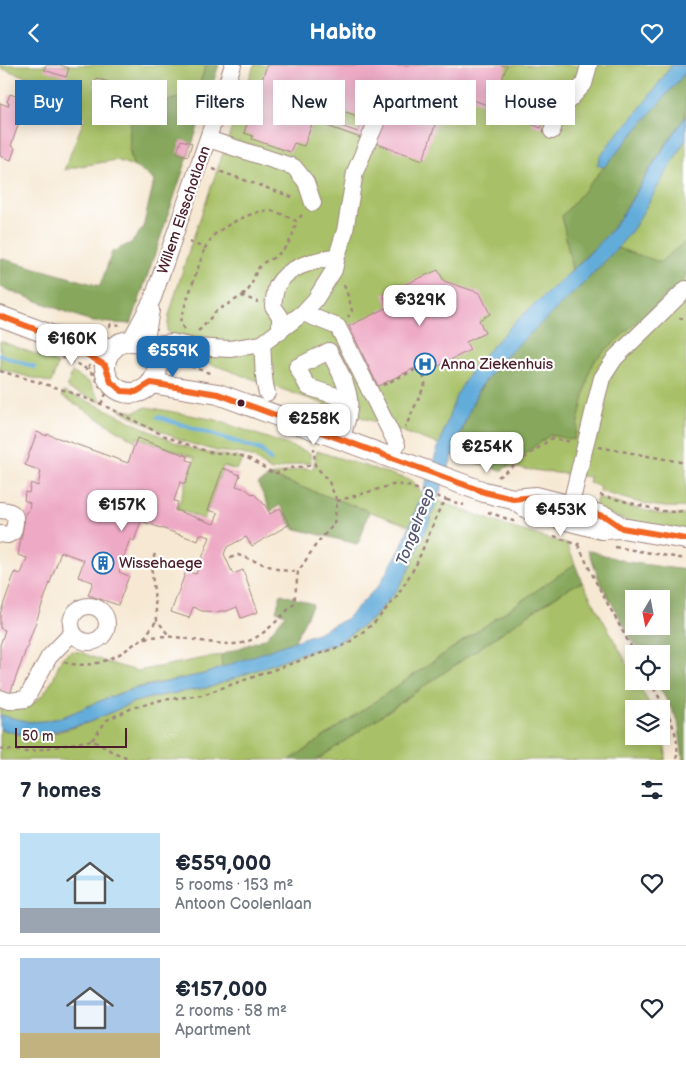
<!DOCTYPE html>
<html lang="en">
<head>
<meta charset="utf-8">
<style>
  :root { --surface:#fff; --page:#f6f6f7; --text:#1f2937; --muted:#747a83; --line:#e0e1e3; --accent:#1f6fb2 }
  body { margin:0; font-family:"Balsamiq Sans",sans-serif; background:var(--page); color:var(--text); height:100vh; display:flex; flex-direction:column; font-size:19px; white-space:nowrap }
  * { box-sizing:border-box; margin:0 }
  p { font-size:16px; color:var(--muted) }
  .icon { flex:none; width:28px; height:28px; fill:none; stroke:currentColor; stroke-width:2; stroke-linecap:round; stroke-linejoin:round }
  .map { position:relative; height:695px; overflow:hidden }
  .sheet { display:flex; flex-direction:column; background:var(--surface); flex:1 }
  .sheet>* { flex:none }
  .guide { position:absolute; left:15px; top:15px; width:656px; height:45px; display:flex; gap:10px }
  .needle { width:32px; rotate:190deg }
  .fabs { position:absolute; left:625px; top:525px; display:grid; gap:10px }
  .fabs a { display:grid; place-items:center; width:45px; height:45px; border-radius:0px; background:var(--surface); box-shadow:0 2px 12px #0003; font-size:25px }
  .scale { position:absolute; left:15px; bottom:12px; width:112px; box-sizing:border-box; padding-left:5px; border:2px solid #4a1f2b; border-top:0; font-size:14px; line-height:18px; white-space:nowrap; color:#4a1f2b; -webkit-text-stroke:4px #fff; paint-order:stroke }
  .price { position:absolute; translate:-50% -42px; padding:0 11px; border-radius:10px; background:#fff; color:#222; font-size:16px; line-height:32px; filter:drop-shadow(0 1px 2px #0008) }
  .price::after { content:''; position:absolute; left:50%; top:30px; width:15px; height:11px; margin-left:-8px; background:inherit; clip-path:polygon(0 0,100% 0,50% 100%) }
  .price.on { background:var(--accent); color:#fff }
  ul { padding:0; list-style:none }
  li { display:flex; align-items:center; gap:15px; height:125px; padding:0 20px }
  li+li { border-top:1px solid var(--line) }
  li span { display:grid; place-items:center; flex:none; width:140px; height:100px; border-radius:0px; color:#555 }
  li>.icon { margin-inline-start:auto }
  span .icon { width:60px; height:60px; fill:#fffc; stroke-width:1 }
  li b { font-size:21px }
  h2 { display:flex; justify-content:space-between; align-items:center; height:60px; padding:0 20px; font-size:21px }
  .chip { padding:0 18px; border-radius:0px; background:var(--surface); box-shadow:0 2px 12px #0003; font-size:18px; line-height:45px }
  .chip.on { background:var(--accent); color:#fff }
  header { display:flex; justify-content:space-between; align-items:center; height:65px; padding:0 20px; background:var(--accent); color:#fff; font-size:22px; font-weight:600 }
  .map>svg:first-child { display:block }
</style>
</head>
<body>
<header><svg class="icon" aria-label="back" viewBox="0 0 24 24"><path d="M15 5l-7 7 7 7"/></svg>Habito<svg class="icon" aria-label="heart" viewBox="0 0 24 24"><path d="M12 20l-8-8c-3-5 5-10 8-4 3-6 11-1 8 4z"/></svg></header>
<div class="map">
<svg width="686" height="695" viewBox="0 0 686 695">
  <rect width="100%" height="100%" fill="#fff"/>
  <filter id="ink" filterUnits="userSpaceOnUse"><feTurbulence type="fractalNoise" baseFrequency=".02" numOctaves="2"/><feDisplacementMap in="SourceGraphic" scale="10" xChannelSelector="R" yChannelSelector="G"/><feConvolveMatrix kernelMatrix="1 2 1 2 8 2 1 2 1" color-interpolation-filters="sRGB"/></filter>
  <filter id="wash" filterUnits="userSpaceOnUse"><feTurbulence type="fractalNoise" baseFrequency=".0096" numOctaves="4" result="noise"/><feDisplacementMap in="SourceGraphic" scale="20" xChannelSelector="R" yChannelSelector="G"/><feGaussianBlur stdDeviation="1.12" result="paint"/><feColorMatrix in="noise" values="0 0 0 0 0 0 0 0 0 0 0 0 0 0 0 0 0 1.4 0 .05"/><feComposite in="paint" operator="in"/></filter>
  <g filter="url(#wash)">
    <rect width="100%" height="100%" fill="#f6e8d2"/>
    <path fill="#a8c167" stroke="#797049" d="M0,0h206l-9,26 -37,13 -22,-8 -9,52 4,18 -17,-6 -36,6 -16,4 21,-53 -39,-13 6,-19 -52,-17z
      M254,0h432v442c-30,3 -59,-8 -87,-16l1,-5 -11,-3 1,-6 -90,-11 -318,-112 -15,-23 2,-16 21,-68z
      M0,276l46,17 12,6 -7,19 -51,-14z
      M72,307l18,11 5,9 6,7 -1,3 -33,-14z
      M64,327c42,14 79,38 120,54 21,9 39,8 60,13l-8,11 -13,-4 -19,53 -27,-10 18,-51 -58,-21 -2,4 -73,-45z
      M116,342l17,5 14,-5 69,13 94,33 1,10h-10l-30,8 -17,-13 -11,-4 -27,-3 -31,-9 -45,-21z
      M317,386l96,30 9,13 -12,32 -140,-50 34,-8 9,1z
      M597,433l62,16 27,1v16l-55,-9 -37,-13z
      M437,435l72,27 58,17 8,20 -285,196h-290v-31l19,5 22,1 17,-3 32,-10 44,-20 29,-7 48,-8 85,-32 41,-12 34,-23 12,-12 46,-85z
      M582,517l52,94v5h3l15,28h-18v27h27v-11l5,29 -1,6h-348l209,-144 41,-27z
      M71,586l9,1 26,10 31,9 84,-16 1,13c-29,11 -60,13 -90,21 -34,10 -66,34 -102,33 -10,-1 -20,-4 -30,-7v-9c29,7 41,-5 54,-29 3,-6 4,-14 8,-19 2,-3 7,-5 9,-7z"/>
    <path fill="#86a75c" stroke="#686344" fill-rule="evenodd" d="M206,0h13l-88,259 -38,-2 -93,-35v-29l100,28 12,-34 19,-9 12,-15 11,-47 -9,-8 -12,-7c-6,-26 -4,-46 4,-71l23,9 37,-13z
      M686,7v44l-32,46 -33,55 -13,17 -36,37 -10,-55z
      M686,176v36l-90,82 -6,11 -16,70 -24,-5 -49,36 -48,-16 20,-54 13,-22 34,-37 67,-62 30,-32 43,14z
      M270,411l99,35 -9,29 -3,4 -64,-16 -13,-23 -9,6 -13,-27z
      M588,485l39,12 59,8v190h-3l-5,-39 -22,-40h5v-27h-21l-40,-72zM634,534h27v27h-27z
      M575,499l7,18 -15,7 -41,27 -209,144h-27z
      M281,529l32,10 -19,38 -72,26 -1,-13 45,-17 20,-24 -10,-3z"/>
    <path fill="#62acda" stroke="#566682" d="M672,0h14v7l-79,92 -3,3 -7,-2c7,-20 27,-37 40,-53 12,-15 23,-31 35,-47z
      M686,51v23l-53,90 -13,16 -33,35 -87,82 -22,28 -15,37 -34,96 -20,47 -13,21 -25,29 -34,23 -41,12 -85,32 -48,8 -29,7 -44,20 -49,13 -22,-1 -19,-5v-14l30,7 14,-1 19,-4 44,-19 26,-9 71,-15 113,-41 29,-14 33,-34 22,-37 21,-54 34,-98 18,-30 40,-43 62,-56 32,-33 13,-17 33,-54z"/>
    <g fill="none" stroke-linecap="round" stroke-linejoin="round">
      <path stroke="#62acda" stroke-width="4.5" d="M0,290l34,12
        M158,352l103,33 9,10"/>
    </g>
    <g id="blocks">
      <path fill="#eeaac5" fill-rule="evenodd" d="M46,0h14l9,3 -3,9 -22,-7z
        M267,0h240l-14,42 -46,-16 -24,69 -110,-39 -9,25 -10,-3 -4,9 -38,-13 1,-3 -9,-3zM337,44l26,9 -5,14 -26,-9z
        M96,13l22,7 -3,9 -22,-8z
        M10,29l21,7 -3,9 -4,-2 -13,38 4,2 -4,12 -11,-4v-53l8,3 1,-3 -2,-1z
        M537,36l11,4 -7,23 -10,-4 5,-13 -3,-1z
        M181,75l11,3 -4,13 -11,-3z
        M438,205l6,11 36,12 10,21 -11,6 6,13 -19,9 4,8 -45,23 -4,-8 -43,21 -29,-60 39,-19 -5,-13z
        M37,367l10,4v-2l81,29 9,-25 51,18 -1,4 6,2 -8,22 -5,-2 -6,19 4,1 -3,8 39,14 4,-11 -10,-3 15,-42 17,7 -4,11 10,3 6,5 1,-1 12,12 5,9 10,-6 10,16 -38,22 -6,-9 -19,10 -3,7 9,20 10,-4 15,42 -17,6 -4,-11 -10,4h-8v1l-17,-1 -9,-4 -4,11 -18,-6 15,-41 10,3 14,-37 -10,-3 -2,7 -57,-20 -7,20 -4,-2 -11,33 10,4 -11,29 -30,-10 5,-13 -15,-5 6,-17 -23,-8 -51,142 -10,-4v-45l5,-15 -5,-2v-14l15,-42 6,2 6,-16 -9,-3 8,-43 3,-1 1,-8 -6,-3 1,-8 4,1 2,-10 7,3 3,-15 -16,-6z"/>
    </g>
  </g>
  <g filter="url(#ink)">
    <use href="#blocks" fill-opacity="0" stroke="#a0847e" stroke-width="1"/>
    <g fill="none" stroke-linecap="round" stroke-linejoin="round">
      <g stroke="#a0847e" stroke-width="18">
        <path id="minor" d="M552,66l6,-19 26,-28 5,-19
          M208,74l86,28 12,15 7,21
          M303,248l12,-13 19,-30 3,-14 8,-25 10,-59 21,-49
          M280,267v-16l-7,-10c1,-7 2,-15 4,-20 11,-21 39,-25 60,-30
          M130,276l23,-43 80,-233
          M157,279l15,-2 22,5 36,2 32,-5 41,-31 35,14 59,118
          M262,279c2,17 0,34 5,49
          M145,280l6,-35
          M342,373c3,-12 9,-27 7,-39 -2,-17 -13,-34 -20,-48l-32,16 11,20 41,13
          M0,445c18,1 17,8 13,22l-5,3 -8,-1
          M568,451l29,-119 5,-19 13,-20 71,-69
          M71 559a18 18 0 1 1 36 0a18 18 0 1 1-36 0Z
          M0,633l9,3 17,-2 23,-42 24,-25"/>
      </g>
      <g stroke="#a0847e" stroke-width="22">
        <path id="major" d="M0,251l56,21 57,12
          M105 302a26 26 0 1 1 52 0a26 26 0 1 1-52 0Z
          M151,318l67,11 266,98 29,7 23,-2 35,9 35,11 16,11
          M513,434l19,12 70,18 20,-1 64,11"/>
      </g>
      <path stroke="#a0847e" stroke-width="2.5" stroke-dasharray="4 4" stroke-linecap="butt" d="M213,104l82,29
        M189,177l16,6c3,-4 6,-9 9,-13 10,-9 35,-22 49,-24 11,-2 24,5 33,10l6,-6
        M344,220l5,14 3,12 -4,6
        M242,231c13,-9 9,-19 18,-30 3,-4 9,-6 13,-8 14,-9 20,-20 23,-36
        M679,253l7,1
        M109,262l2,-3 10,1
        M184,264l-4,-6 1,-6 24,-69
        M198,266l4,-3 14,-17 26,-15 16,6
        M62,292c10,5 22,9 31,17 3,3 4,9 7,13 12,14 29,19 46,12
        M168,293l44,16
        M89,304v-6
        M0,306l58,17 43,16 64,32 21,8 23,8 30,3 13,5 22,14 17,-6 24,-3
        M95,310v-12
        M383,320l36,-17 7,14 -21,46
        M101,339l5,-10
        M599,382l87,16
        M498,412l54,-39 19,4
        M600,430l62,16 11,1 13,-1
        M337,436l59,-17 12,2 39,14
        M488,447l28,10
        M554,471l24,9 2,-4
        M578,480l19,39 38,70
        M615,482l71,12
        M155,489l-4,10 6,56 13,17
        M230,493l8,-3 42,15 18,2
        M144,573l13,-18
        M64,597c22,7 44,0 62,-12 6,-4 13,-11 20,-12 30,-7 65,10 96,5 20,-4 37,-25 52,-39l4,-32 19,-29 17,-19 3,-23 -8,-19 -14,-17 -1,-17
        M650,616c12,23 33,52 26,79
        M92,675l15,-20 25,-12 29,-8 41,-5 145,-51 26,-20 23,-26 20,-33 24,-57 7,-8 17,5
        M0,684l26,3 66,-12 19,11 22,9"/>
      <use href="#minor" stroke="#fff" stroke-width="16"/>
      <use href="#major" stroke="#fff" stroke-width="20"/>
      <g stroke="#fff" stroke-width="10">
        <path id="bus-1" d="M0,251l56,21 49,28 6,17 11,9 14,1 15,-9 67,11 266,98 29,7 23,-2 70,20 16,11 64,11"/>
      </g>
      <use href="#bus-1" stroke="#f26522" stroke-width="6"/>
    </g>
  </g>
  <defs>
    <g id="hospital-ring" transform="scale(1.125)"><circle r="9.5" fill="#fff" stroke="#1f6fb2" stroke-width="1.5"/><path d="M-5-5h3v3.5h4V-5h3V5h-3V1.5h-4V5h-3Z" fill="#1f6fb2"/></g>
    <g id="building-ring" transform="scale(1.125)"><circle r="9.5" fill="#fff" stroke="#1f6fb2" stroke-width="1.5"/><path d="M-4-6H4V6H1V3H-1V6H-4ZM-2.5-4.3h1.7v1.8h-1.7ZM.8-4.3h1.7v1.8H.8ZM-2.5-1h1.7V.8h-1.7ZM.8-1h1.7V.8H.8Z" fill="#1f6fb2"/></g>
  </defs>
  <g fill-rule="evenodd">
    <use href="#hospital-ring" x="425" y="299"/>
    <use href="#building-ring" x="103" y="498"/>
  </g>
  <circle fill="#4a1f2b" stroke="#fff" stroke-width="2" cx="241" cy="338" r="4.5"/>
  <g text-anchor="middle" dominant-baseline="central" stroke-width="4.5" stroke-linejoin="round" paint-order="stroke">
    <g font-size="15" fill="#4a1f2b" stroke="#fff">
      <text transform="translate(184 145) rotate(-71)">Willem Elsschotlaan</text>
    </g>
    <g font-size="15" fill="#4a1f2b" stroke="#fff" text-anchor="start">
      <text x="441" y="299">Anna Ziekenhuis</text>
      <text x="119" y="498">Wissehaege</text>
    </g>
    <g font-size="16" font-style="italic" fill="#545771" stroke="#fff">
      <text transform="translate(416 462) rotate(-69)">Tongelreep</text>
    </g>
  </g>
</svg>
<div class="fabs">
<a><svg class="needle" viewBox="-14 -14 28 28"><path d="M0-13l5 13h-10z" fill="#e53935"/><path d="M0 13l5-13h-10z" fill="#747a83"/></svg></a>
<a><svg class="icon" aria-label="locate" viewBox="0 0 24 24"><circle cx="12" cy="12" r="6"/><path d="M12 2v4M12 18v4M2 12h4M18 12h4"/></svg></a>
<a><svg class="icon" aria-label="layers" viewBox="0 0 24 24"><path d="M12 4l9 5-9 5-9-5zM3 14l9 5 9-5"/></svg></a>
</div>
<div class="scale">50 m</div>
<b class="price" style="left:420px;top:262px">€329K</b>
<b class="price" style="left:72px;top:301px">€160K</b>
<b class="price on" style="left:173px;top:313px">€559K</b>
<b class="price" style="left:314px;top:381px">€258K</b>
<b class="price" style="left:487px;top:409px">€254K</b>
<b class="price" style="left:122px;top:467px">€157K</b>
<b class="price" style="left:561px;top:472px">€453K</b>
<div class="guide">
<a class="chip on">Buy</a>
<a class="chip">Rent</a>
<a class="chip">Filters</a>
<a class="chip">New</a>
<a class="chip">Apartment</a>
<a class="chip">House</a>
</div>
</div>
<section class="sheet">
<h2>7 homes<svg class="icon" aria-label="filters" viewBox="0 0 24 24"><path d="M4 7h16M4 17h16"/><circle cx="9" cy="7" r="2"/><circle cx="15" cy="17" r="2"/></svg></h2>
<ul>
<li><span style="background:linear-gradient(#bfe0f5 75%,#9aa5b1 0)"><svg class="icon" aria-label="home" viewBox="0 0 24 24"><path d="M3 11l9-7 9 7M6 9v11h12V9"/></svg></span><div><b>€559,000</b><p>5 rooms · 153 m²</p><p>Antoon Coolenlaan</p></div><svg class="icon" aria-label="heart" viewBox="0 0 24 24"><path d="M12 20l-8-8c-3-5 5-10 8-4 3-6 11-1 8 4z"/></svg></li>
<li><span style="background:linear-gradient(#a9c7e8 75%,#c2b280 0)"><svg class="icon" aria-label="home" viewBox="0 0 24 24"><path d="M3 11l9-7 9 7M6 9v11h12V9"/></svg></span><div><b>€157,000</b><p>2 rooms · 58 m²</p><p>Apartment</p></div><svg class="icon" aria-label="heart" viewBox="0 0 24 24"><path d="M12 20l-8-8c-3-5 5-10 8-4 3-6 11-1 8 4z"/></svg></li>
</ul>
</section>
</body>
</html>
